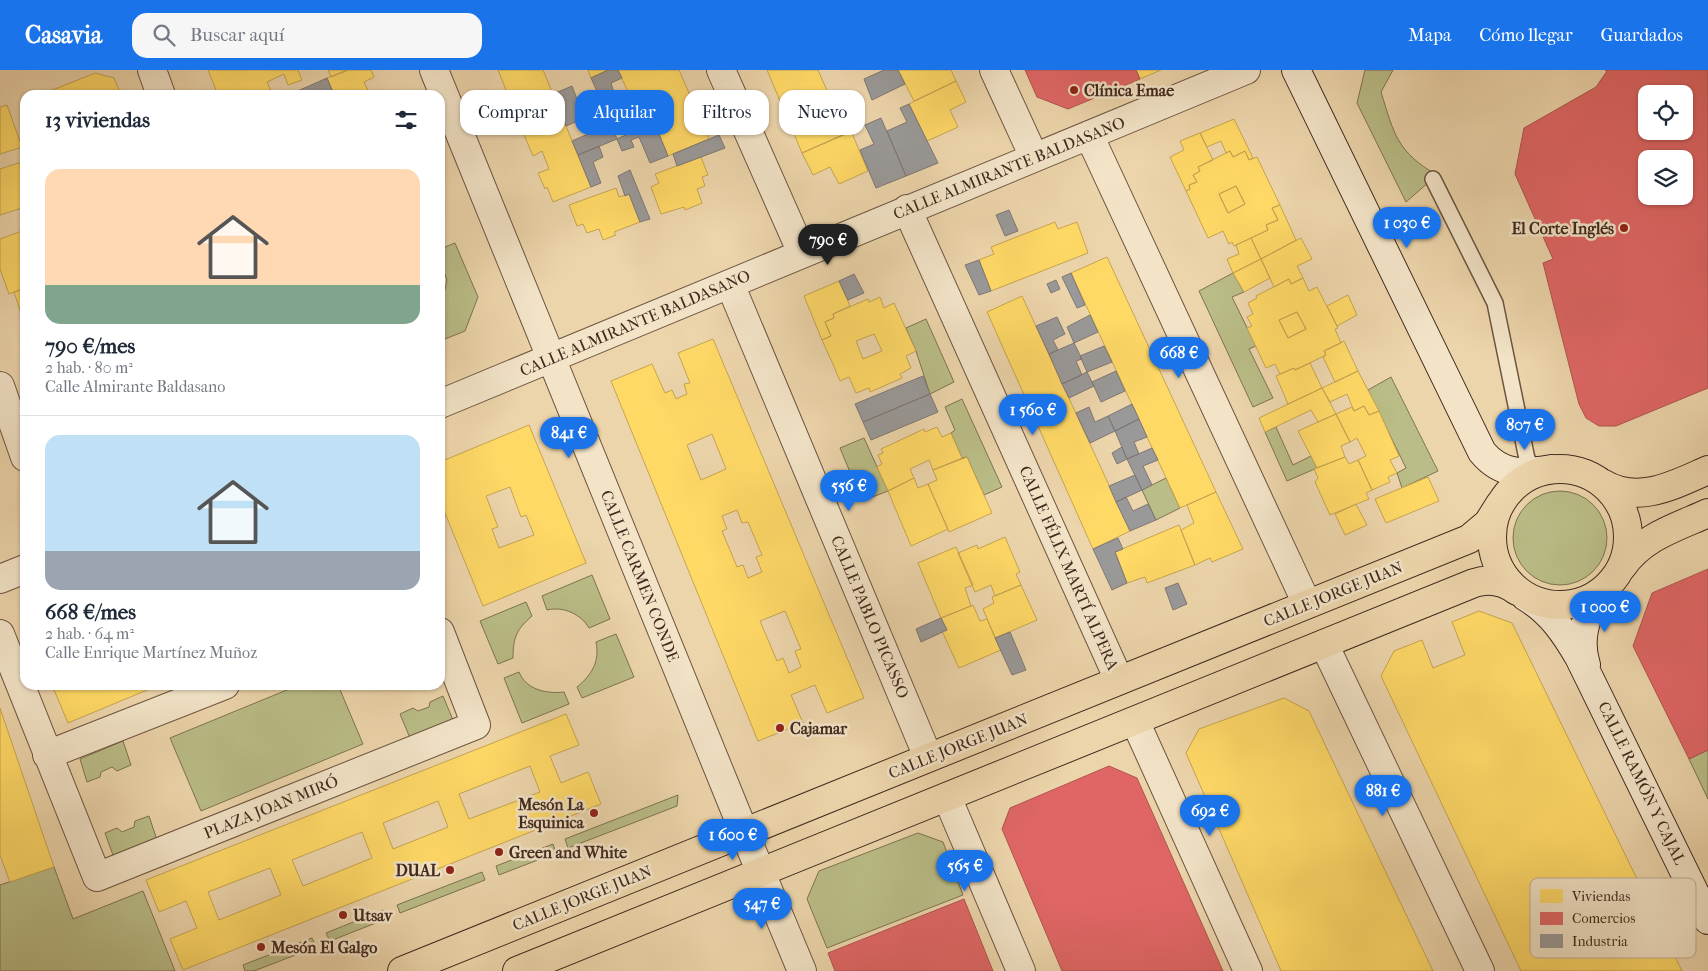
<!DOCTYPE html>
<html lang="es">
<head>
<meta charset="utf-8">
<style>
  :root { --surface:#fff; --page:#f6f6f7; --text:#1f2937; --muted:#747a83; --line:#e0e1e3; --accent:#1a73e8 }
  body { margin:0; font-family:"IM FELL French Canon",serif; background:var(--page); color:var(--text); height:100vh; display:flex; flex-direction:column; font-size:19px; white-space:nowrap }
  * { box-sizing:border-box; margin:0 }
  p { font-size:16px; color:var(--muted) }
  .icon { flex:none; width:28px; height:28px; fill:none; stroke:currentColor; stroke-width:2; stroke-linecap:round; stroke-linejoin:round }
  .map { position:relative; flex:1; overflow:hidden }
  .details { position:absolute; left:20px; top:20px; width:425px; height:600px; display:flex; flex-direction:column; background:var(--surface); border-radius:15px; box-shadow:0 1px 4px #0004 }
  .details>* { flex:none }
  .banner { position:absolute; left:460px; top:20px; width:475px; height:45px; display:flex; gap:10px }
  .controls { position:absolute; left:1638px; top:15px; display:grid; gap:10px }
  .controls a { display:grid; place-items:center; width:55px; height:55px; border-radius:10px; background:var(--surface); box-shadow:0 1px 4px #0004; font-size:25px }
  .price { position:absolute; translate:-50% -42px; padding:0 11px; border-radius:18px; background:var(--accent); color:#fff; font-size:16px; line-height:32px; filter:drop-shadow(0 1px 2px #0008) }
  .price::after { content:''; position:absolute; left:50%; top:30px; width:15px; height:11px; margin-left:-8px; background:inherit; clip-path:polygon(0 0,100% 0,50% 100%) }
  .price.selected { background:#222; color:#fff }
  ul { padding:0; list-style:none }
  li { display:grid; align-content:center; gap:10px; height:265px; padding:0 25px }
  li+li { border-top:1px solid var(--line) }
  li span { display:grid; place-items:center; height:155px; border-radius:15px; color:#555 }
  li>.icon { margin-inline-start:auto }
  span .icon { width:90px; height:90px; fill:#fffc; stroke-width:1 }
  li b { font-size:21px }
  h2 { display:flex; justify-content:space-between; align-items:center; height:60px; padding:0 25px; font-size:21px }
  .tag { padding:0 18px; border-radius:15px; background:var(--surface); box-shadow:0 1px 4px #0004; font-size:18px; line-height:45px }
  .tag.selected { background:var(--accent); color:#fff }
  header { display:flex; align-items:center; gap:30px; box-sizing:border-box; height:70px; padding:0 25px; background:var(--accent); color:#fff }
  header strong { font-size:24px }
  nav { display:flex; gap:28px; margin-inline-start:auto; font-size:18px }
  .search { width:350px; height:45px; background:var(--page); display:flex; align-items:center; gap:12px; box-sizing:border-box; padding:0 18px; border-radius:15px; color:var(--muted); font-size:19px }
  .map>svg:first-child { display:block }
</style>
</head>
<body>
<header>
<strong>Casavia</strong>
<div class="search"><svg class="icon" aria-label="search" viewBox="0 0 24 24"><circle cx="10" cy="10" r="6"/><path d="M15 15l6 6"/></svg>Buscar aquí</div>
<nav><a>Mapa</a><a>Cómo llegar</a><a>Guardados</a></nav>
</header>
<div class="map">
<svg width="1708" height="901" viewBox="0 0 1708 901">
  <rect width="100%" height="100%" fill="#edd5ab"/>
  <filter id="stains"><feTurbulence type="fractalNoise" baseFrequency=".004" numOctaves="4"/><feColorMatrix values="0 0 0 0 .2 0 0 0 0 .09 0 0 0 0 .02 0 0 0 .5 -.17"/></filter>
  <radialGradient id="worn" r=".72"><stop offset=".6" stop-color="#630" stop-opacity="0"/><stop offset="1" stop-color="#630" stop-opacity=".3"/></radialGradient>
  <path fill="#babd87" stroke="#7e7352" d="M1365,0h28l-12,22c13,42 16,60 56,83l-31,27 -49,-99z
    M455,173l23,54 -13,34 -25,10v-29l7,-32 -7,-18v-13z
    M1233,203l11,19 -12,5 24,49 -7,3 24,49 -20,9 -54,-116z
    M926,249l28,63 -24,12 -14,-43 -10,-23z
    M1391,307l47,94 -36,17 -5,-15 9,-5 -38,-78z
    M962,329l40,88 -18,8 -17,-38 -5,1 -11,-25 4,-3 -10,-23z
    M1276,357l17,38 18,-9 6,12 -30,13 -22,-49z
    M864,368l24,53 -26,10 -22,-53z
    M1166,408l14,30 -24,12 -14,-30z
    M1513 468a47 47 0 1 1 94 0a47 47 0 1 1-94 0Z
    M592,505l18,44 -21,9c-8,-14 -26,-22 -42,-18l-5,-14z
    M526,532l6,14c-15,13 -19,21 -19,42l-15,6 -18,-43z
    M616,564l18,43 -52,21 -5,-11c15,-12 23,-26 19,-45z
    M519,602c7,18 28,22 45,20l5,12 -47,19 -18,-45z
    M299,615h39l25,59 -162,67 -31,-73z
    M443,626l10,24 -43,18 -10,-24 13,-6 5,3 11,-4 1,-5z
    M123,671l8,24 -14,6 -5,-4 -11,5 -1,5 -13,5 -7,-23z
    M1708,680v49l-19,-40z
    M678,725l-1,11 -109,42 -3,-9z
    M149,746l8,24 -43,18 -9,-25 12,-5 5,4 12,-5 1,-6z
    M918,763l25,9 20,53 -136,53 -20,-49 12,-28z
    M553,774l3,9 -57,22 -3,-9z
    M54,797l19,52 70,-28 32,80h-175v-86z
    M482,802l3,8 -85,33 -3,-8z
    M383,840l3,9 -56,22 -4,-8z
    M312,868l4,9 -62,24h-9l-2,-6z"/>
  <path fill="#ffd966" stroke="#c6a450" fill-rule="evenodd" d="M208,0h90l4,10 -14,5 -4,-11 -17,8 6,13h-18l-1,-3 -8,3h-6l-1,-2 -5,2h-16z
    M328,0h20l-17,7z
    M348,0h23l3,7 -10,5 6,13h-36l-7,-17z
    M498,0h45l48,117 -38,15 -6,-15 -2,2 -7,-16 11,-4 -7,-18 -9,5 -13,-31 -4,2 -7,-16 5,-1z
    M588,0h20l-17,8z
    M618,0h61l30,69 -41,17 -14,-34 -10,5z
    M767,0h51l28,64 -44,19z
    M898,0h53l5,11 -42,20z
    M1136,0h25l-21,9z
    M95,3l19,5 7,17h-69l-2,-4z
    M956,11l10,21 -16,8 8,17 -31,14 -18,-37z
    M7,35l15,42 -22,7v-47z
    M1234,49l19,39 -4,2 -4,-9 -12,6 -3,-6 -4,2 -5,-12 -14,6 -7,-14z
    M851,61l17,40 -29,13 -9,-17 -17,8 -11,-22z
    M1200,63l13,27 -15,7 2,4 -7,4 4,7 -8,3 1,4 -4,2 -16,-34 14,-7 -4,-9z
    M1230,81l3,6 12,-6 4,9 8,-3 23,48 -8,3 6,12 -12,5 2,5 -34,16 -2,-4 -3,2 -6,-13 -15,7 -22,-47 4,-2 -1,-4 8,-3 -4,-7 7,-4 -2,-4zM1236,116l9,18 -17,9 -9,-19z
    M701,87l7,18 -6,2 3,9 -8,3 5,14 -17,7 -1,-3 -23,7 -10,-27 8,-4 -4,-9z
    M25,91v46l-25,8v-46z
    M1236,116l9,18 -17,9 -9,-19z
    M616,118l3,9 10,-3 11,28 -26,10 2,3 -13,5 -4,-11 -12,4 -4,-9 -6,2 -8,-21z
    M1280,135l16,35 -35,19 -10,-21 17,-8 -2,-5 12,-5 -6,-12z
    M1055,152l3,7 19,-7 11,31 -97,38 -12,-31 15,-6 -3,-7z
    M25,160v58l-16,6 -9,-25v-30z
    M1251,168l10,21 -28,14 -6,-14 12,-5 -3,-9z
    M1301,168l11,21 -15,7 6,12 -12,6 -2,-5 -15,8 -13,-28z
    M1107,187l109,235 -36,16 -109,-235z
    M1261,189l9,19 -26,14 -11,-19z
    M1303,208l6,13 8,-4 21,41 -3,1 6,14 -17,8 2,4 -31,15 -1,-2 -14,6 -5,-10 -9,4 -19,-40 5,-2 -5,-9 6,-3 -5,-11 9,-5 -1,-2 33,-17 2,5zM1297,242l9,17 -18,9 -9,-18z
    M839,211l11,25 -17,8 1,4 -9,4 6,14 -9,4 -18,-44z
    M25,218v37l-11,-33z
    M1348,225l9,20 -20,11 -10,-20z
    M1022,226l108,235 -37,18 -106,-237z
    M880,227l4,11 10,-5 22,48 -10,5 5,12 -11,6 2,4 -32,14 -1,-4 -13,5 -7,-16 -9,4 -8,-19 -10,-22 9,-4 -6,-14 9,-4 -1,-4 35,-15 1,3zM874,264l8,17 -19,8 -7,-18z
    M1297,242l9,17 -18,9 -9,-18z
    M713,269l151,359 -37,15 -12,-28 -24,10 12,28 -45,18 -147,-360 41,-17 13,29 7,-3 4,9 11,-5 -3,-10 6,-1 -12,-30zM712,364l14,35 -25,11 -14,-35zM737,440l5,13 6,-1 14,33 -6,2 6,15 -14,6 -5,-13 -6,2 -15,-36 5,-2 -5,-13zM785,541l16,38 -6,2 6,16 -12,6 -6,-15 -6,3 -17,-40z
    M1344,271l14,30 -23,11 -12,-25 3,-2 -2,-4z
    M1310,293l12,25 -34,16 -12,-28 18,-8 1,2z
    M1358,301l21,40 -10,4 -5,-9 -10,5 -7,-17 -17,8 -8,-14z
    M1322,318l14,26 -18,8 -7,-12 -46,22 -6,-14z
    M1364,336l5,9 10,-4 20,45 -9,4 7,13 -9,4 2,5 -18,8 -14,-30 8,-4 -9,-18 -7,4 -14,-28 16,-7 2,4z
    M1336,344l14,28 -9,4 4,11 -28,11 -19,-37z
    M529,355l57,138 -103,43 -43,-105v-39zM510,417l11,30 5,-2 8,20 -35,13 -7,-19 6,-2 -12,-31z
    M937,357l5,10 9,-4 11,25 -29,12 -4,-10 -19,9 4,9 -26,13 -11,-24 5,-3 -4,-9 5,-2 -2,-4 43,-20 1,3z
    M967,387l25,56 -43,19 -21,-48 9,-4 -4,-10z
    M1345,387l4,7 9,-4 14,30 -6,3 3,6 -39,16 -15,-33 3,-4 -4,-9z
    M1428,407l11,24 -53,22 -11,-24z
    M914,408l4,10 10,-4 20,45 -37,17 -23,-55z
    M1216,422l27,57 -31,13 -2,-4 -15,7 -14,-35 13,-7 -7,-18z
    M1356,434l11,21 -22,10 -10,-21z
    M1179,455l16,40 -48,18 -2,-6 -18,6 -12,-31z
    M1005,467l15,35 -4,2 5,11 -26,11 -4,-11 -16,7 -17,-39 19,-8 1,4z
    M956,477l17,38 -8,3 6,18 -30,12 -23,-55z
    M1021,515l16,35 -42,18 -12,-29 11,-6 -2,-6z
    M973,535l7,16 7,-2 14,31 -42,18 -17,-37 5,-1 -6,-12z
    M1479,541l33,12 170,348h-161l-140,-295 13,-25 28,-11 11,28 32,-13 -13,-33z
    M52,615h107l-91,38z
    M1284,628l25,13 124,260h-152l-95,-218 13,-24z
    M0,638l54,159 -44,15 -10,-27z
    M566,644l13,31 -29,11 11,27 27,-11 13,32 -418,166 -13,-31 27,-11 -11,-27 -27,11 -13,-32zM530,696l10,26 -71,27 -10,-25zM438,731l10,26 -55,22 -10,-26zM362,762l10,26 -69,28 -11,-26zM270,798l11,27 -62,25 -11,-28z"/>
  <path fill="#e06666" stroke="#b05450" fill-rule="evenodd" d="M1025,0h111l4,9 -72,30 -31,-12z
    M1605,0h103v318l-92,38h-17l-13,-8 -7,-14 -36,-141 10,-4 -38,-85 9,-46 72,-41 11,-16zM1646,24h38v37h-38zM1646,89h38v37h-38z
    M1708,499v181l-19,9 -56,-113 19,-53z
    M1109,696l28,12 86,193h-161l-60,-142 8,-21z
    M964,829l29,72h-158l-7,-18z"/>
  <path fill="#999" stroke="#7f7774" d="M608,0h10l4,8 -11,5 6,20 -12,6 -14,-31z
    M884,0h14l7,14 -33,16 -8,-21z
    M327,8l5,12 -12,5h-28l-1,-1z
    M572,16l5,13 20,-8 8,18 -39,17 -13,-32z
    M630,28l7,15 -26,11 -6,-15z
    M909,34l29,59 -32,13 -19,-45 20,-9 -7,-14z
    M881,48l25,58 -30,12 -16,-38 14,-6 -9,-19z
    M654,52l14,34 -18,7 -11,-26 -8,3 3,7 -12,4 -5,-12z
    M611,54l6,15 -39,16 -6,-14z
    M719,65l6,13 -48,18 -4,-12z
    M599,76l4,11 -10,5 8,21 -10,4 -13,-32z
    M630,100l20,49 -10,3 -11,-28 -4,2 -7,-20z
    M1009,140l9,21 -13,5 -9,-21z
    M979,190l12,31 -12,4 -14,-30z
    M1071,203l14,32 -8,3 -15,-31z
    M854,204l10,19 -16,7 -9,-19z
    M1056,210l4,9 -9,4 -4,-9z
    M1090,245l8,17 -24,11 -7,-16z
    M1057,247l8,17 -12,6 5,10 -9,4 -13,-28z
    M1074,273l8,16 -6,2 6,14 -20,9 -13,-30z
    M1104,276l8,16 -25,10 -7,-16z
    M1116,301l9,20 -24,11 -9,-20z
    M1087,302l7,14 -25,12 -7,-14z
    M923,306l7,18 -67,28 -8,-18z
    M930,324l8,18 -67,28 -8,-18z
    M1132,334l7,15 -24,12 -7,-15z
    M1089,337l6,15 13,-6 7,15 -25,12 -14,-30z
    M1139,349l8,18 -13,5 5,12 -12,5 -12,-28z
    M1122,377l5,12 -10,5 -5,-11z
    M1152,378l6,12 -15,6 9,19 -10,5 -15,-31z
    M1135,405l7,15 -26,12 -7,-16z
    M1126,427l7,14 15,-7 8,16 -26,11 -14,-29z
    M1118,468l5,11 -8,3 12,31 -15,7 -19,-41z
    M1178,513l9,21 -14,6 -8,-22z
    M941,548l6,12 -26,12 -5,-13z
    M1010,562l16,38 -14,5 -17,-37z"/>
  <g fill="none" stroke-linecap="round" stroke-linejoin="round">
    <g stroke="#6c5441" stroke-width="18">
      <path id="service" d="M1433,109l62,124 32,156 6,8 8,4"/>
    </g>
    <g stroke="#6c5441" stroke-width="30">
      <path id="minor" d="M152,0l9,25
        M434,0l310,762 58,139
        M721,0l81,183
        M994,0l40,87
        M1089,65l218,469
        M907,139l212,471
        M730,214l198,473
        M0,316l25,71
        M440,334l806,-334
        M0,509l25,-10
        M0,564l97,243 379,-152 -36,-93
        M1324,574l156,327
        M1135,651l113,250
        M47,685l178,-70
        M947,727l74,174"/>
    </g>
    <g stroke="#41291e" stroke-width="30">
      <path id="secondary" d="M1296,0l186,382c20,24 42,22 70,17
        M1526,527c25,15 39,36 53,60l129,263
        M1586,595c-9,-29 1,-56 21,-78"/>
    </g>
    <g stroke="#41291e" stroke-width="30">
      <path id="primary" d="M1492 467a68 68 0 1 1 136 0a68 68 0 1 1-136 0Z
        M1602,413c36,22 72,2 106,-13
        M1622,497c20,-30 55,-40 86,-54
        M402,901l1067,-432 19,-16 12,-19
        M517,901l957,-388c16,-5 30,-2 43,8"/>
    </g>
    <use href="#service" stroke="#f3e4c8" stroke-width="15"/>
    <use href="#minor" stroke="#f3e4c8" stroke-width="28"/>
    <use href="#secondary" stroke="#f3e4c8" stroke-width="28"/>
    <use href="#primary" stroke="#edd5ab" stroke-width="28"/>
  </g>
  <g fill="#8f2418" stroke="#f3e4c8" stroke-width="2">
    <circle cx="1074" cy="20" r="5"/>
    <circle cx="1624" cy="158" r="5"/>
    <circle cx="780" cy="658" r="5"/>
    <circle cx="594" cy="743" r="5"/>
    <circle cx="499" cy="782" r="5"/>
    <circle cx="450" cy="800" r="5"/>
    <circle cx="343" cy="845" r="5"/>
    <circle cx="261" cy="877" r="5"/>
  </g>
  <g text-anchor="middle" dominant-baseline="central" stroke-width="5" stroke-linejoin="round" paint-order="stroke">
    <g font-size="16" font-weight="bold" fill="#41291e" stroke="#f3e4c8" text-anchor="start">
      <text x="1084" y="20">Clínica Emae</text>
      <text x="1614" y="158" text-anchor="end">El Corte Inglés</text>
      <text x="790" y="658">Cajamar</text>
      <text x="584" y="734" text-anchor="end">Mesón La<tspan x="584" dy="18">Esquinica</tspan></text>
      <text x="509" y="782">Green and White</text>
      <text x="440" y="800" text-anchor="end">DUAL</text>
      <text x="353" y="845">Utsav</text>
      <text x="271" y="877">Mesón El Galgo</text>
    </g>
    <g font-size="16" fill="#41291e" stroke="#f3e4c8">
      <text transform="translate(1009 98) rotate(-22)">CALLE ALMIRANTE BALDASANO</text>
      <text transform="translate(635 253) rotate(-23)">CALLE ALMIRANTE BALDASANO</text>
      <text transform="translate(1069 498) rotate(66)">CALLE FÉLIX MARTÍ ALPERA</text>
      <text transform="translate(640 506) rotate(68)">CALLE CARMEN CONDE</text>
      <text transform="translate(1333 524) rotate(-22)">CALLE JORGE JUAN</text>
      <text transform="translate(870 547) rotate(67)">CALLE PABLO PICASSO</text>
      <text transform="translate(958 676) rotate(-22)">CALLE JORGE JUAN</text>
      <text transform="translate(1642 713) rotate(64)">CALLE RAMÓN Y CAJAL</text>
      <text transform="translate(271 737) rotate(-22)">PLAZA JOAN MIRÓ</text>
      <text transform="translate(582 828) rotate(-22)">CALLE JORGE JUAN</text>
    </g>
  </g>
  <rect x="1530" y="808" width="166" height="80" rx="8" fill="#f3e4c8" stroke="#beac95" stroke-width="1"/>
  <rect x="1540" y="819" width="23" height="14" fill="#ffd966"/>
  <rect x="1540" y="842" width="23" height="13" fill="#e06666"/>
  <rect x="1540" y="864" width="23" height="14" fill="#999"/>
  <g font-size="14" fill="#41291e">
    <text x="1572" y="831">Viviendas</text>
    <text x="1572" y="853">Comercios</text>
    <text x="1572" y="876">Industria</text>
  </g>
  <rect width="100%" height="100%" filter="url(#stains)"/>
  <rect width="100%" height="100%" fill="url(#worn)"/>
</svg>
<div class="controls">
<a><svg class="icon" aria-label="locate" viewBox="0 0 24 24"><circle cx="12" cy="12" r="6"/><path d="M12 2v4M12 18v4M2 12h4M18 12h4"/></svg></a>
<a><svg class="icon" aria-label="layers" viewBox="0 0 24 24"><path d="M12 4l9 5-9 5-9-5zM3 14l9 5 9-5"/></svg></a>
</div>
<b class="price" style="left:1407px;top:179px">1 030 €</b>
<b class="price selected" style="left:828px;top:196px">790 €</b>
<b class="price" style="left:1179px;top:309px">668 €</b>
<b class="price" style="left:1033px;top:366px">1 560 €</b>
<b class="price" style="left:1525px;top:381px">807 €</b>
<b class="price" style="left:569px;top:389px">841 €</b>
<b class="price" style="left:849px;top:442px">556 €</b>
<b class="price" style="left:1605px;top:563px">1 000 €</b>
<b class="price" style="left:1383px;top:747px">881 €</b>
<b class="price" style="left:1210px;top:767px">692 €</b>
<b class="price" style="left:733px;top:791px">1 600 €</b>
<b class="price" style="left:965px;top:822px">565 €</b>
<b class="price" style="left:762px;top:860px">547 €</b>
<div class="banner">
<a class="tag">Comprar</a>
<a class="tag selected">Alquilar</a>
<a class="tag">Filtros</a>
<a class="tag">Nuevo</a>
</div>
<section class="details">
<h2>13 viviendas<svg class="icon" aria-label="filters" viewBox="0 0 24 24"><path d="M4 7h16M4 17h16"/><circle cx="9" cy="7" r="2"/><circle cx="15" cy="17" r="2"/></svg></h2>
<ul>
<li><span style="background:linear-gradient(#ffd9b3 75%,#7fa58c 0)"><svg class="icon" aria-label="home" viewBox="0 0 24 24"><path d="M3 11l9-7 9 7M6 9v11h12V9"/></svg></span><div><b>790 €/mes</b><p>2 hab. · 80 m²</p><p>Calle Almirante Baldasano</p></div></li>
<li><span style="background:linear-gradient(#bfe0f5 75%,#9aa5b1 0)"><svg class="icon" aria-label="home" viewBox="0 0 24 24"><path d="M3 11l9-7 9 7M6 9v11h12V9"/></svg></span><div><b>668 €/mes</b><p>2 hab. · 64 m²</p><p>Calle Enrique Martínez Muñoz</p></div></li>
</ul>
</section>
</div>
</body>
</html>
